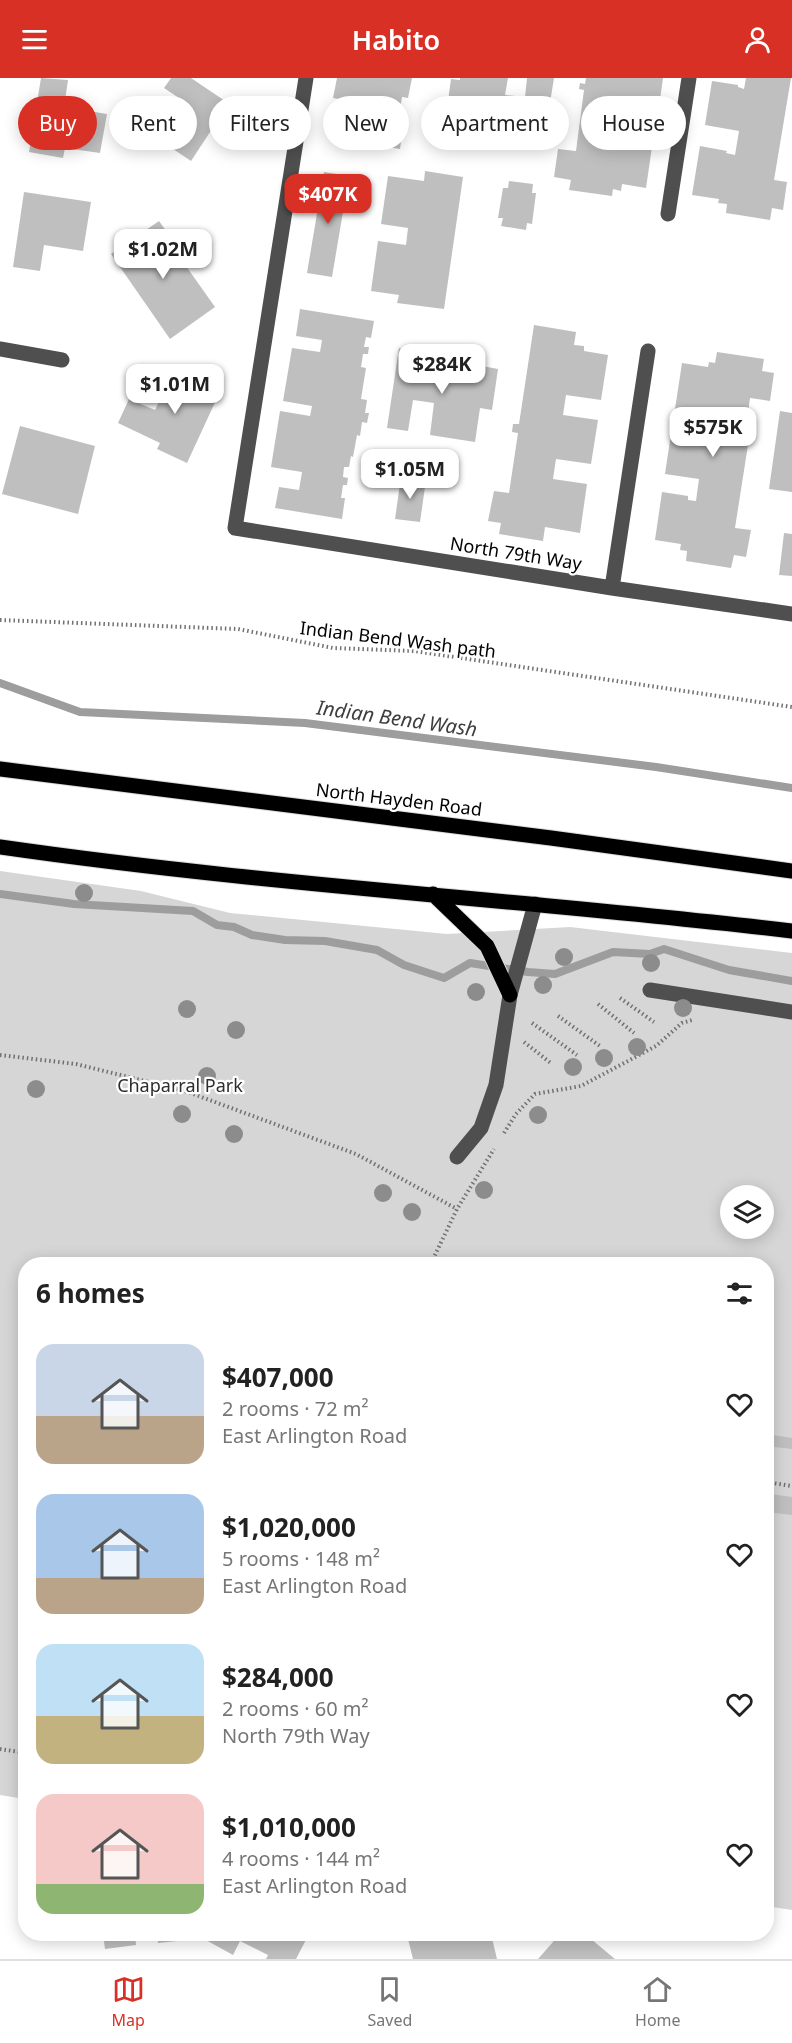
<!DOCTYPE html>
<html lang="en">
<head>
<meta charset="utf-8">
<style>
  :root { --surface:#fff; --page:#f2f2f2; --text:#222; --muted:#767676; --line:#e0e0e0; --accent:#d93025 }
  body { margin:0; font-family:"Noto Sans",sans-serif; background:var(--page); color:var(--text); height:100vh; display:flex; flex-direction:column; font-size:22px; white-space:nowrap }
  * { box-sizing:border-box; margin:0 }
  p { font-size:20px; color:var(--muted) }
  .icon { flex:none; width:33px; height:33px; fill:none; stroke:currentColor; stroke-width:2; stroke-linecap:round; stroke-linejoin:round }
  .map { position:relative; flex:1; overflow:hidden }
  .sheet { position:absolute; left:18px; top:1179px; width:756px; height:684px; display:flex; flex-direction:column; background:var(--surface); border-radius:24px; box-shadow:0 3px 15px #0003 }
  .sheet>* { flex:none }
  .guide { position:absolute; left:18px; top:18px; width:756px; height:54px; display:flex; gap:12px }
  .fabs { position:absolute; left:720px; top:1107px; display:grid; gap:12px }
  .fabs a { display:grid; place-items:center; width:54px; height:54px; border-radius:50%; background:var(--surface); box-shadow:0 3px 15px #0003; font-size:30px }
  .price { position:absolute; translate:-50% -51px; padding:0 14px; border-radius:12px; background:#fff; color:#222; font-size:20px; line-height:39px; filter:drop-shadow(0 2px 3px #0008) }
  .price::after { content:''; position:absolute; left:50%; top:36px; width:18px; height:14px; margin-left:-9px; background:inherit; clip-path:polygon(0 0,100% 0,50% 100%) }
  .price.current { background:var(--accent); color:#fff }
  ul { padding:0; list-style:none }
  li { display:flex; align-items:center; gap:18px; height:150px; padding:0 18px }
  li span { display:grid; place-items:center; flex:none; width:168px; height:120px; border-radius:18px; color:#555 }
  li>.icon { margin-inline-start:auto }
  span .icon { width:72px; height:72px; fill:#fffc; stroke-width:1 }
  li b { font-size:26px }
  h2 { display:flex; justify-content:space-between; align-items:center; height:72px; padding:0 18px; font-size:26px }
  .tag { padding:0 21px; border-radius:27px; background:var(--surface); box-shadow:0 3px 15px #0003; font-size:21px; line-height:54px }
  .tag.current { background:var(--accent); color:#fff }
  header { display:flex; justify-content:space-between; align-items:center; height:78px; padding:0 18px; background:var(--accent); color:#fff; font-size:27px; font-weight:600 }
  .dock { display:flex; justify-content:space-around; align-items:center; height:84px; border-top:2px solid var(--line); background:var(--surface); font-size:16px; color:var(--muted) }
  .dock a { display:grid; justify-items:center; gap:3px }
  .dock .current { color:var(--accent) }
  .map>svg:first-child { display:block }
</style>
</head>
<body>
<header><svg class="icon" aria-label="menu" viewBox="0 0 24 24"><path d="M4 6h16M4 12h16M4 18h16"/></svg>Habito<svg class="icon" aria-label="person" viewBox="0 0 24 24"><circle cx="12" cy="8" r="4"/><path d="M4 21q1-7 8-7t8 7"/></svg></header>
<div class="map">
<svg width="792" height="1881" viewBox="0 0 792 1881">
  <rect width="100%" height="100%" fill="#fff"/>
  <path fill="#d6d6d6" fill-rule="evenodd" d="M0,793l141,20 89,22 217,21 123,-7 222,26v957l-26,-4v-642h-740l-1,535 -25,-4zM730,1118h34v32h-34z"/>
  <g fill="none" stroke-linecap="round" stroke-linejoin="round">
    <path stroke="#9d9d9d" stroke-width="8" d="M0,605l80,29 225,11 351,44 136,21
      M0,816l74,10 119,7 24,14 17,2 18,8 33,5 40,1 52,9 27,15 40,13 26,-15 58,9 27,2 58,-22 37,2 14,-5 65,21 63,11"/>
  </g>
  <path fill="#bfbfbf" d="M41,0l27,2 -4,27 43,7 -7,39 -35,-5 -2,10 -34,-6z
    M171,0h20l40,27 -12,19 -3,-1 -25,38 -54,-36 14,-21 17,11 11,-17 -15,-10z
    M337,0h75l-4,20 -6,-1 -2,14 6,1 -1,6h-5l-2,10 5,1 -3,20 -72,-12 4,-24 29,4 2,-14 -30,-5z
    M460,0h48l-3,17 20,2 2,-19h27l-10,62 -18,-2 -1,4 -33,-5 1,-6 -33,-4v5l-16,-2 7,-51 9,1z
    M586,0h77l-6,44 -35,-5 -3,21 8,1 1,-3 25,4 -7,48 -24,-4 -1,7 -8,-2 -1,7 -43,-6 2,-10 -17,-3 4,-28 18,2 8,-61 -5,-1 1,-6 5,1z
    M746,0h45l-17,102 13,2 -4,28 -11,-2 -2,12 -44,-7 1,-9 -9,-1 1,-4 -27,-4 8,-49 27,5 -1,2 9,2 4,-24 -34,-6 7,-44 26,4v2l6,2z
    M425,93l38,6 -19,132 -47,-6 2,-8 -28,-4 7,-50 28,4 2,-17 -27,-4 7,-48 36,5z
    M324,94l25,4 -17,101 -25,-4z
    M509,103l24,3 -1,9h4l-4,31 -5,-1 -1,7 -25,-4 2,-8h-5l5,-30h5z
    M24,114l67,10 -8,49 -39,-6 -4,26 -27,-4z
    M159,143l26,36 -4,2 34,48 -45,32 -59,-85z
    M300,231l74,12 -3,17 -5,-1 -2,10h5l-1,7h-5l-2,13 5,1 -5,31 6,1 -2,13h4l-2,10 -5,-1 -2,14 -3,-1 -4,22 -2,-1 -2,11h-5l-1,10 5,1 -1,7h-4l-2,13h4l-3,21 -67,-11 4,-21 20,3 3,-18 -31,-5 9,-56 30,5 2,-10 -29,-5 9,-53 28,4 2,-12 -26,-4z
    M534,247l42,7 -2,13 10,1v5l24,4 -7,45 -35,-5 -3,20 35,5 -7,44 -35,-5 -3,20 34,5 -7,49 -35,-6 -2,14 -44,-7 2,-11 -13,-2 6,-30 15,2 9,-60 -6,-1 1,-8h6z
    M399,270l3,1 -1,5 47,7v5l33,5 1,-5 16,3 -6,41 -12,-2 -5,34 -45,-7 4,-32 -21,-3 -5,31 -21,-3z
    M717,274l47,7 -2,12 12,2 -4,28 -20,-3 -2,15h5l-18,115 16,2 -5,27 -12,-2 -3,13 -45,-7 1,-10 -7,-1 1,-6 -26,-4 7,-48 26,4v4l8,1 3,-22 -34,-5 7,-47 33,5 3,-18 -33,-5 7,-46 26,4 1,-5 6,1z
    M197,294l26,13 -36,78 -30,-14 3,-6 -42,-20 11,-24 26,11 18,-37 20,9z
    M780,333l12,2v79l-23,-3z
    M20,348l75,20 -17,68 -76,-20z
    M401,399l25,3 -6,42 -25,-3z
    M784,455l8,1v42l-13,-1z
    M766,1356l26,4v11l-26,-3z
    M770,1416l22,3v18l-25,-3z
    M103,1856h32l1,11 -31,4z
    M157,1856h29l1,6 -29,3z
    M207,1856h102l-13,25h-30l2,-4 -28,-14 -7,14 -29,-16z
    M426,1856h65l6,25h-84l-5,-20 18,-4z
    M560,1856h25l30,25h-77z"/>
  <g fill="none" stroke-linecap="round" stroke-linejoin="round">
    <g stroke="#dbdbdb" stroke-width="17">
      <path id="major" d="M0,691l551,69 241,33
        M0,769c263,38 528,53 792,84
        M433,816l54,52 23,49"/>
    </g>
    <path stroke="#717171" stroke-width="4" stroke-dasharray="1.5 3" stroke-linecap="butt" d="M0,542l238,9 95,19 81,3 378,56
      M620,920l34,24
      M598,926l36,29
      M558,938l42,30
      M532,945l45,32
      M524,964l28,22
      M0,977l76,9 109,27 171,63 101,55
      M504,1055l12,-19 19,-20 46,-8 75,-40 26,-23 10,-3
      M432,1186l2,-7 23,-48 37,-60
      M766,1404l26,4
      M0,1671l26,4"/>
    <path stroke="#4f4f4f" stroke-width="15" d="M306,0l-71,450 377,60 180,26
      M668,136l21,-136
      M0,271l62,11
      M612,510l36,-237
      M650,912l142,22
      M457,1079l24,-29 15,-43 14,-90 25,-91"/>
    <use href="#major" stroke="#000" stroke-width="15"/>
  </g>
  <g fill="#8c8c8c">
    <circle cx="84" cy="815" r="9"/>
    <circle cx="564" cy="879" r="9"/>
    <circle cx="651" cy="885" r="9"/>
    <circle cx="543" cy="907" r="9"/>
    <circle cx="476" cy="914" r="9"/>
    <circle cx="683" cy="930" r="9"/>
    <circle cx="187" cy="931" r="9"/>
    <circle cx="236" cy="952" r="9"/>
    <circle cx="637" cy="969" r="9"/>
    <circle cx="604" cy="980" r="9"/>
    <circle cx="573" cy="989" r="9"/>
    <circle cx="207" cy="998" r="9"/>
    <circle cx="36" cy="1011" r="9"/>
    <circle cx="182" cy="1036" r="9"/>
    <circle cx="538" cy="1037" r="9"/>
    <circle cx="234" cy="1056" r="9"/>
    <circle cx="484" cy="1112" r="9"/>
    <circle cx="383" cy="1115" r="9"/>
    <circle cx="412" cy="1134" r="9"/>
  </g>
  <g text-anchor="middle" dominant-baseline="central" stroke-width="4.5" stroke-linejoin="round" paint-order="stroke">
    <g font-size="18" fill="#000" stroke="#fff">
      <text transform="translate(516 475) rotate(9)">North 79th Way</text>
      <text transform="translate(398 561) rotate(7)">Indian Bend Wash path</text>
      <text transform="translate(399 721) rotate(7)">North Hayden Road</text>
    </g>
    <g font-size="18" fill="#2d2d2d" stroke="#fff">
      <text x="180" y="1007">Chaparral Park</text>
    </g>
    <g font-size="20" font-style="italic" fill="#3e3e3e" stroke="#fff">
      <text transform="translate(397 640) rotate(8)">Indian Bend Wash</text>
    </g>
  </g>
</svg>
<div class="fabs">
<a><svg class="icon" aria-label="layers" viewBox="0 0 24 24"><path d="M12 4l9 5-9 5-9-5zM3 14l9 5 9-5"/></svg></a>
</div>
<b class="price current" style="left:328px;top:147px">$407K</b>
<b class="price" style="left:163px;top:202px">$1.02M</b>
<b class="price" style="left:442px;top:317px">$284K</b>
<b class="price" style="left:175px;top:337px">$1.01M</b>
<b class="price" style="left:713px;top:380px">$575K</b>
<b class="price" style="left:410px;top:422px">$1.05M</b>
<div class="guide">
<a class="tag current">Buy</a>
<a class="tag">Rent</a>
<a class="tag">Filters</a>
<a class="tag">New</a>
<a class="tag">Apartment</a>
<a class="tag">House</a>
</div>
<section class="sheet">
<h2>6 homes<svg class="icon" aria-label="filters" viewBox="0 0 24 24"><path d="M4 7h16M4 17h16"/><circle cx="9" cy="7" r="2"/><circle cx="15" cy="17" r="2"/></svg></h2>
<ul>
<li><span style="background:linear-gradient(#c9d6e8 60%,#b9a48a 0)"><svg class="icon" aria-label="home" viewBox="0 0 24 24"><path d="M3 11l9-7 9 7M6 9v11h12V9"/></svg></span><div><b>$407,000</b><p>2 rooms · 72 m²</p><p>East Arlington Road</p></div><svg class="icon" aria-label="heart" viewBox="0 0 24 24"><path d="M12 20l-8-8c-3-5 5-10 8-4 3-6 11-1 8 4z"/></svg></li>
<li><span style="background:linear-gradient(#a9c7e8 70%,#b9a48a 0)"><svg class="icon" aria-label="home" viewBox="0 0 24 24"><path d="M3 11l9-7 9 7M6 9v11h12V9"/></svg></span><div><b>$1,020,000</b><p>5 rooms · 148 m²</p><p>East Arlington Road</p></div><svg class="icon" aria-label="heart" viewBox="0 0 24 24"><path d="M12 20l-8-8c-3-5 5-10 8-4 3-6 11-1 8 4z"/></svg></li>
<li><span style="background:linear-gradient(#bfe0f5 60%,#c2b280 0)"><svg class="icon" aria-label="home" viewBox="0 0 24 24"><path d="M3 11l9-7 9 7M6 9v11h12V9"/></svg></span><div><b>$284,000</b><p>2 rooms · 60 m²</p><p>North 79th Way</p></div><svg class="icon" aria-label="heart" viewBox="0 0 24 24"><path d="M12 20l-8-8c-3-5 5-10 8-4 3-6 11-1 8 4z"/></svg></li>
<li><span style="background:linear-gradient(#f6c9c9 75%,#8fb573 0)"><svg class="icon" aria-label="home" viewBox="0 0 24 24"><path d="M3 11l9-7 9 7M6 9v11h12V9"/></svg></span><div><b>$1,010,000</b><p>4 rooms · 144 m²</p><p>East Arlington Road</p></div><svg class="icon" aria-label="heart" viewBox="0 0 24 24"><path d="M12 20l-8-8c-3-5 5-10 8-4 3-6 11-1 8 4z"/></svg></li>
</ul>
</section>
</div>
<nav class="dock">
<a class="current"><svg class="icon" aria-label="map" viewBox="0 0 24 24"><path d="M3 6l6-2 6 2 6-2v14l-6 2-6-2-6 2zM9 4v14M15 6v14"/></svg>Map</a>
<a><svg class="icon" aria-label="saved" viewBox="0 0 24 24"><path d="M7 4h10v16l-5-4-5 4z"/></svg>Saved</a>
<a><svg class="icon" aria-label="home" viewBox="0 0 24 24"><path d="M3 11l9-7 9 7M6 9v11h12V9"/></svg>Home</a>
</nav>
</body>
</html>
